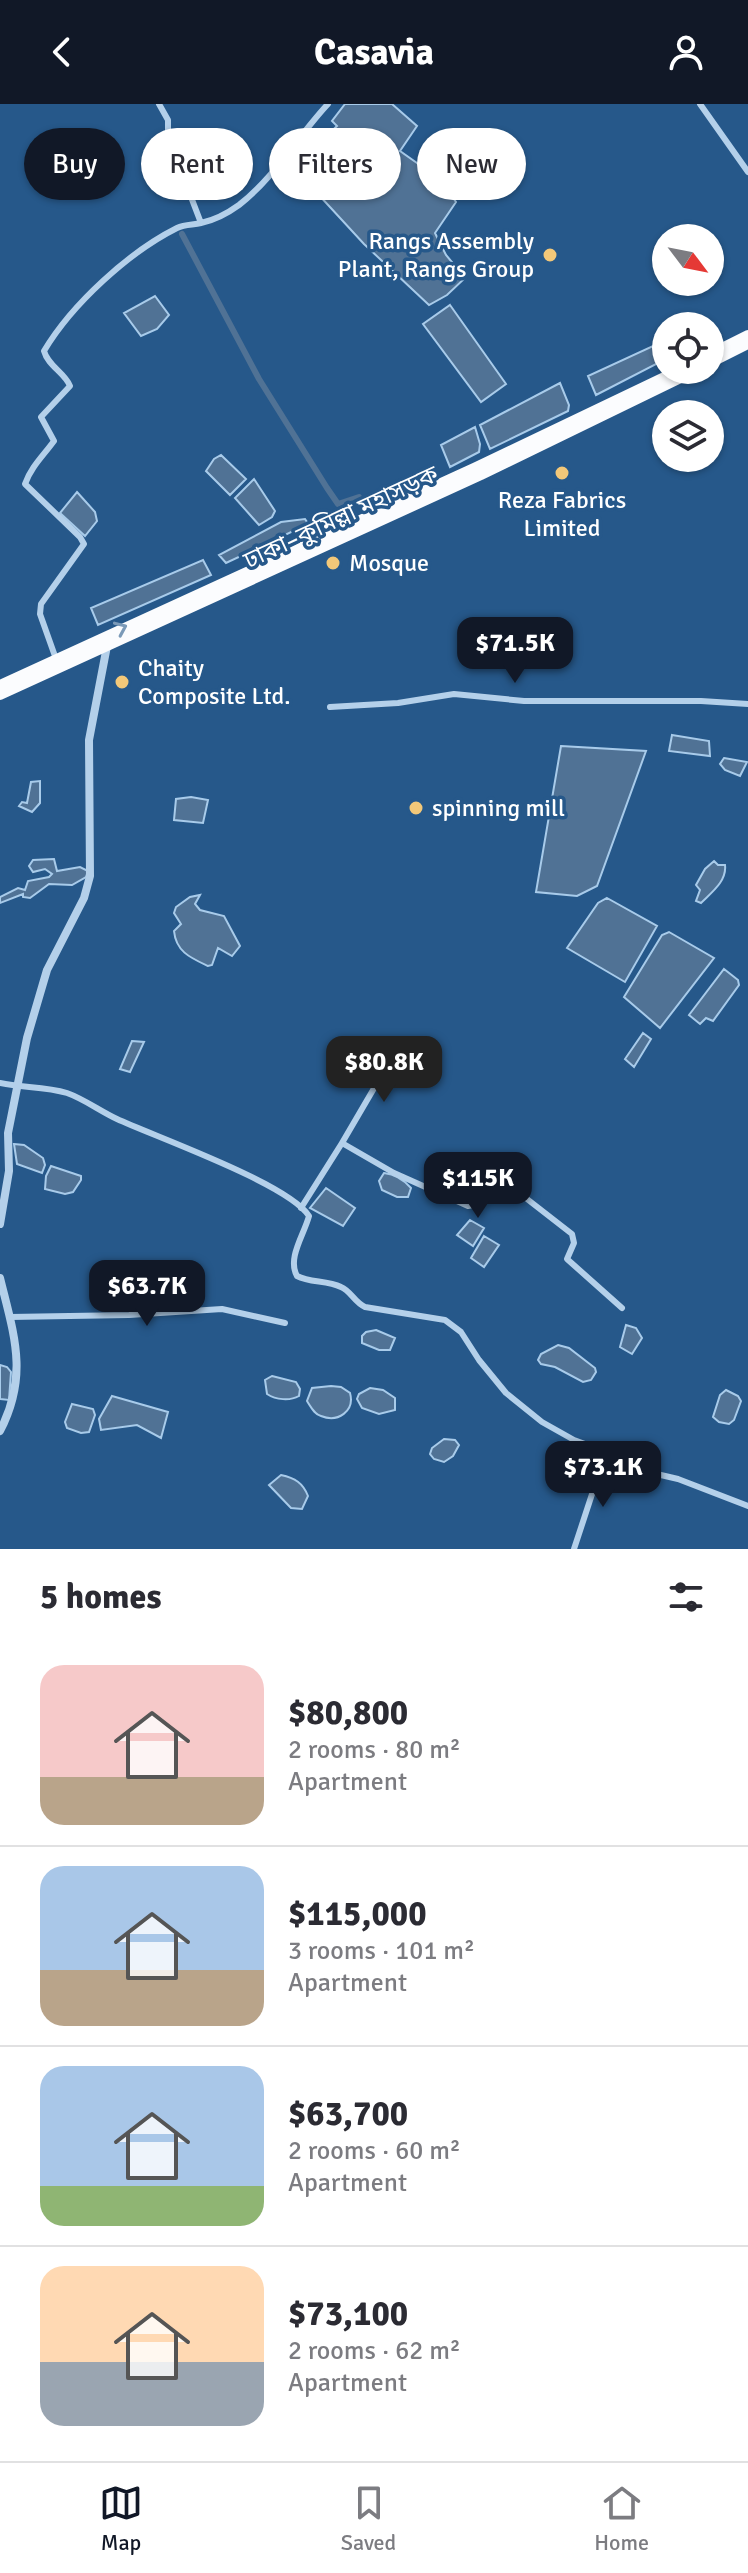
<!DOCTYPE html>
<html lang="en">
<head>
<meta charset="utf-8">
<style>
  :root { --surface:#fff; --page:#f2f2f3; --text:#2b2b33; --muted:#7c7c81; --line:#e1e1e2; --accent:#111827 }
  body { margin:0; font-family:Signika,"Noto Sans Bengali",sans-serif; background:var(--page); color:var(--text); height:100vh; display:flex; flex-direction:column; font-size:30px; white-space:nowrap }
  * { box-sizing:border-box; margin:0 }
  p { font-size:26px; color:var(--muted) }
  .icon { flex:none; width:44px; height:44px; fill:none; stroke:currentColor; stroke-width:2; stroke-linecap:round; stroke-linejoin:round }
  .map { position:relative; height:1445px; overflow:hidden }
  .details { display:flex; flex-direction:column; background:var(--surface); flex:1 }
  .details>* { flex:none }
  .top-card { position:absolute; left:24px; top:24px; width:700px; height:72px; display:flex; gap:16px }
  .needle { width:52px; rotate:122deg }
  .controls { position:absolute; left:652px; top:120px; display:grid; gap:16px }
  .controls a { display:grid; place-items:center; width:72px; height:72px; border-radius:50%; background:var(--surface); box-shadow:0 2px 6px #0004; font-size:40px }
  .price { position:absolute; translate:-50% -68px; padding:0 18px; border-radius:16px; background:var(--accent); color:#fff; font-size:26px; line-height:52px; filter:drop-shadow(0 2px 4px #0008) }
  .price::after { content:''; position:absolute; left:50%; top:48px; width:24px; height:18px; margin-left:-12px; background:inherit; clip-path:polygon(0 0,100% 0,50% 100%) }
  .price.current { background:#222; color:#fff }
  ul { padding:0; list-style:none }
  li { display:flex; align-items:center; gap:24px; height:200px; padding:0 40px }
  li+li { border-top:2px solid var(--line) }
  li span { display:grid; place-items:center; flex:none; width:224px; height:160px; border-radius:24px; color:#555 }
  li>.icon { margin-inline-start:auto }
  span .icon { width:96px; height:96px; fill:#fffc; stroke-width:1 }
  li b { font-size:34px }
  h2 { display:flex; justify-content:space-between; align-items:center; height:96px; padding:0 40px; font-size:34px }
  .chip { padding:0 28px; border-radius:36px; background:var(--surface); box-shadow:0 2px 6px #0004; font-size:28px; line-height:72px }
  .chip.current { background:var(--accent); color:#fff }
  header { display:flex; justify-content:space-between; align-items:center; height:104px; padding:0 40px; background:var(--accent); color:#fff; font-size:36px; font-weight:700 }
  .menu { display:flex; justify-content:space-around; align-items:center; height:112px; border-top:2px solid var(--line); background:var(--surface); font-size:22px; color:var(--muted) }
  .menu a { display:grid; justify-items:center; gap:4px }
  .menu .current { color:var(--accent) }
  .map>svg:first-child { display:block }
</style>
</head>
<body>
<header><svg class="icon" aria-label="back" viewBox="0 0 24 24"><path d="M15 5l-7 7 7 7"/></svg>Casavia<svg class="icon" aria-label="person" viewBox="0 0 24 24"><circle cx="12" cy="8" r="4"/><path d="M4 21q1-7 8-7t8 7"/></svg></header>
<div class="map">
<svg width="748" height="1445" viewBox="0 0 748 1445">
  <rect width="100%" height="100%" fill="#26588a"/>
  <path fill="#507295" stroke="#a8cbea" stroke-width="2" d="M345,0h47l25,22 -17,25 41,29 15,22 -21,31 11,22 19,23 -18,17 -18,10 -65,-61 -70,-76 43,-42 -5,-5z
    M155,192l14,19 -12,14 -16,7 -17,-23z
    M450,201l56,79 -25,18 -58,-78z
    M666,236v19l-70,36 -8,-19z
    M560,279l9,22 -1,6 -78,38 -10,-24z
    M475,323l5,17 -1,8 -29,15 -9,-22z
    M221,351l25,24 -16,16 -24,-24 8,-12z
    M254,375l21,32 -3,6 -13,8 -24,-27z
    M77,388l18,20 2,9 -12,15 -25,-23z
    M305,415l2,3 -3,4 -78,37 -7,-8 62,-33z
    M203,456l8,15 -113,50 -7,-17z
    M672,631l37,6 1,15 -41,-5z
    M561,642l85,5 -49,135 -20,10 -41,-4z
    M724,654l23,4 -7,14 -15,-6 -5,-6z
    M40,677v22l-8,9 -13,-6 3,-4 5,1 4,-21z
    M191,693l17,3 -5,23 -29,-3 2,-21z
    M54,755l3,12 23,-4 8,4 -2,6 -14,8 -23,-1 -19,14 -7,-1v-3l-23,9v-6l18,-9 7,2 3,-9 21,-4 3,-3 -7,-5 -12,3 -4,-6 4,-6z
    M714,757l4,4h7c2,16 -13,27 -24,38l-5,-2 4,-11 -4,-5 9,-16z
    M200,791l-5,9 5,6 24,6 16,30 -8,10 -14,-8 -6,17 -4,1c-17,-8 -32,-14 -34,-35l7,-7 -7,-11 2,-6 14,-10z
    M607,794l50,28 -32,56 -58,-34 31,-45z
    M669,828l45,26 -54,70 -36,-31 38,-62z
    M724,865l14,11 1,5 -26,36 -7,-3 -6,6 -11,-9z
    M643,929l8,6 -17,28 -9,-8z
    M132,937l12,1 -14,30 -10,-3z
    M14,1040l10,1 19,13 2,7 -3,8 -25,-9z
    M51,1062l30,10v4l-8,12 -8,2 -20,-5 1,-13z
    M384,1069c10,1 20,7 27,15l-3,9h-11l-15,-7 -3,-9z
    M326,1084l29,20 -12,18 -33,-18z
    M470,1116l14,8 -11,18 -16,-11z
    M484,1132l15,9 -15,22 -13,-9z
    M626,1221l10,3 6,10 -10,16 -12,-7z
    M376,1226l19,8 -5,12h-11l-17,-7v-7l4,-4z
    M558,1241l11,3 26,20 1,4 -5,8 -8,2 -28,-15 -14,-3 -3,-4 3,-6z
    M0,1261l7,2 4,5 -2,28 -9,-1z
    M272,1272l24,6 4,7 -1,7c-9,5 -23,4 -32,-2l-2,-14z
    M331,1282l10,1 9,6c5,18 -12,30 -29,23 -7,-2 -10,-9 -14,-15l5,-13z
    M370,1284l13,2 12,8v12l-16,4 -17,-6 -5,-9 2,-5z
    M726,1286l12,6 3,5 -7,19 -5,4 -10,-2 -6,-5 7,-22z
    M112,1292l56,16 -7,26 -24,-13 -36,5 -2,-11z
    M72,1300l21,5 2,6 -6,17 -8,1 -14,-5 -2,-6z
    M444,1335l11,1 4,5 -6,11 -9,6 -10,-3 -4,-5 2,-6z
    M281,1371c14,3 22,8 27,21l-6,13 -11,-1 -22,-23z"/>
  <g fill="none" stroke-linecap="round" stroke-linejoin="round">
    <path stroke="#507295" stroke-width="6" d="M182,130l77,145 68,109 11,16 21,-7"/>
    <path stroke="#b4d0ea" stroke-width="6" d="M159,0l9,16v17l33,86
      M700,0l48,68
      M56,555l-16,-45 1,-10 43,-60 -4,-7 -55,-53c6,-17 18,-28 29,-43l-13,-24 29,-31c-5,-13 -22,-20 -26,-35 28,-47 85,-99 133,-123 8,-4 16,-3 24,-5 14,-3 27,-10 38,-18 35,-27 59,-69 89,-101
      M330,603l68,-4 56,-9 70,7h177l47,3
      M0,979c22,5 45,3 67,10 17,6 33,18 50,26 39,18 172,65 192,97 -5,19 -22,42 -12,60 13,7 30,4 44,11 10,4 13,15 24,20l80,13 16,12 18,28 27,33 36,29 32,18 22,8 18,11 34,13 30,7 70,27
      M342,1039l55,-94
      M301,1104l41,-65 52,30 74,33 10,-2 12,-14 15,7 13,-5 54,42 2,9 -7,16 55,49
      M10,1213l119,-2 93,-6 63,14
      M574,1445l22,-67 18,-23"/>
    <path stroke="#b4d0ea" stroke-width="8" d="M0,1120l9,-53 -1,-38 19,-95 20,-68 37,-72 6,-22 -1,-136 18,-94
      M0,1174c14,57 29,97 0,153"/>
    <path stroke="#fbfcfe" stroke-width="10" d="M710,250l38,-19
      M710,259l38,-19
      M0,581l476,-218 203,-97
      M0,591l481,-220 216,-105"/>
  </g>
  <defs><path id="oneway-chevron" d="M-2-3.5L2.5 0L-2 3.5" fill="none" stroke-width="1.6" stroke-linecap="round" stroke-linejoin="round" transform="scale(2)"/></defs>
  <use stroke="#7b9ab8" href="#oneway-chevron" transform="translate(121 524) rotate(-24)"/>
  <g fill="#f3c879" stroke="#26588a" stroke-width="3">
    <circle cx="550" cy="151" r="8"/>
    <circle cx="562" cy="369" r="8"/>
    <circle cx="333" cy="459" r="8"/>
    <circle cx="122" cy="578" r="8"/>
    <circle cx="416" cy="704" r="8"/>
  </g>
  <g text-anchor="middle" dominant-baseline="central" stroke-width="7" stroke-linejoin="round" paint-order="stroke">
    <g font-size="24" fill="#fff" stroke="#26588a" text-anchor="start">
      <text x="534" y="137" text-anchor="end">Rangs Assembly<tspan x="534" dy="28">Plant, Rangs Group</tspan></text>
      <text x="562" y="396" text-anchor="middle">Reza Fabrics<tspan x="562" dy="28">Limited</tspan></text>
      <text x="349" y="459">Mosque</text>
      <text x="138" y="564">Chaity<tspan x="138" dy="28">Composite Ltd.</tspan></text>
      <text x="432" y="704">spinning mill</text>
    </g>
    <g font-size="24" fill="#fff" stroke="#26588a">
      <text transform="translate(341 413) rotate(-25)">ঢাকা–কুমিল্লা মহাসড়ক</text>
    </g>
  </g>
</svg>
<div class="controls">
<a><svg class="needle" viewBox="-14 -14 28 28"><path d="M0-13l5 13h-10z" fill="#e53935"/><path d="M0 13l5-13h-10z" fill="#7c7c81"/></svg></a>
<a><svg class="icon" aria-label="locate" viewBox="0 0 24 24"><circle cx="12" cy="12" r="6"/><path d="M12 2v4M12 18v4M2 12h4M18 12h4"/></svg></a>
<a><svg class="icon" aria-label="layers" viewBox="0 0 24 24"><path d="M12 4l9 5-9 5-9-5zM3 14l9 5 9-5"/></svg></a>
</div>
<b class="price" style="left:515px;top:581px">$71.5K</b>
<b class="price current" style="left:384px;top:1000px">$80.8K</b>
<b class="price" style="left:478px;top:1116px">$115K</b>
<b class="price" style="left:147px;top:1224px">$63.7K</b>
<b class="price" style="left:603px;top:1405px">$73.1K</b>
<div class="top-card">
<a class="chip current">Buy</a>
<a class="chip">Rent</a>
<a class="chip">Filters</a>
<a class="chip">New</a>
</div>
</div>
<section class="details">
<h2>5 homes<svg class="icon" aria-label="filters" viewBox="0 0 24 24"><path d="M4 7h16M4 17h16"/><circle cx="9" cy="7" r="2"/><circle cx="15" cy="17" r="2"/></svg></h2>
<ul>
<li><span style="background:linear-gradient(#f6c9c9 70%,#b9a48a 0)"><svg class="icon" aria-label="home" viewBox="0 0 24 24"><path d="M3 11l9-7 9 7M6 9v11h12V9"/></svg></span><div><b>$80,800</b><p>2 rooms · 80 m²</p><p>Apartment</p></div></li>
<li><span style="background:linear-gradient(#a9c7e8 65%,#b9a48a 0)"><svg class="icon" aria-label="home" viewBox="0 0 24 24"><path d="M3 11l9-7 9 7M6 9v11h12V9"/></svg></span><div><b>$115,000</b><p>3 rooms · 101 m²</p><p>Apartment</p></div></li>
<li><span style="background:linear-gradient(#a9c7e8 75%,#8fb573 0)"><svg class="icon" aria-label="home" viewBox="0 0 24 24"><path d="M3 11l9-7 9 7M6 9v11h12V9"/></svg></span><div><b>$63,700</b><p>2 rooms · 60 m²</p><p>Apartment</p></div></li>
<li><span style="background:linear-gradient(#ffd9b3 60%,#9aa5b1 0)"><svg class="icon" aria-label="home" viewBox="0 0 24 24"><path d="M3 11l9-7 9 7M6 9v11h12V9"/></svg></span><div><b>$73,100</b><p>2 rooms · 62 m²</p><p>Apartment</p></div></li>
</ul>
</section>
<nav class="menu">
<a class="current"><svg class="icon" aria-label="map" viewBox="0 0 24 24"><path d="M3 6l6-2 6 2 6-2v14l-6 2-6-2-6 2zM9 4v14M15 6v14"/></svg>Map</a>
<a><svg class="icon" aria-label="saved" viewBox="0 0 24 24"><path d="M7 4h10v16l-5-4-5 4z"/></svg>Saved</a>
<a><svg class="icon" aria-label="home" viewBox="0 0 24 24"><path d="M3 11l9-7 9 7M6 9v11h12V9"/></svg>Home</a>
</nav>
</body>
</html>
